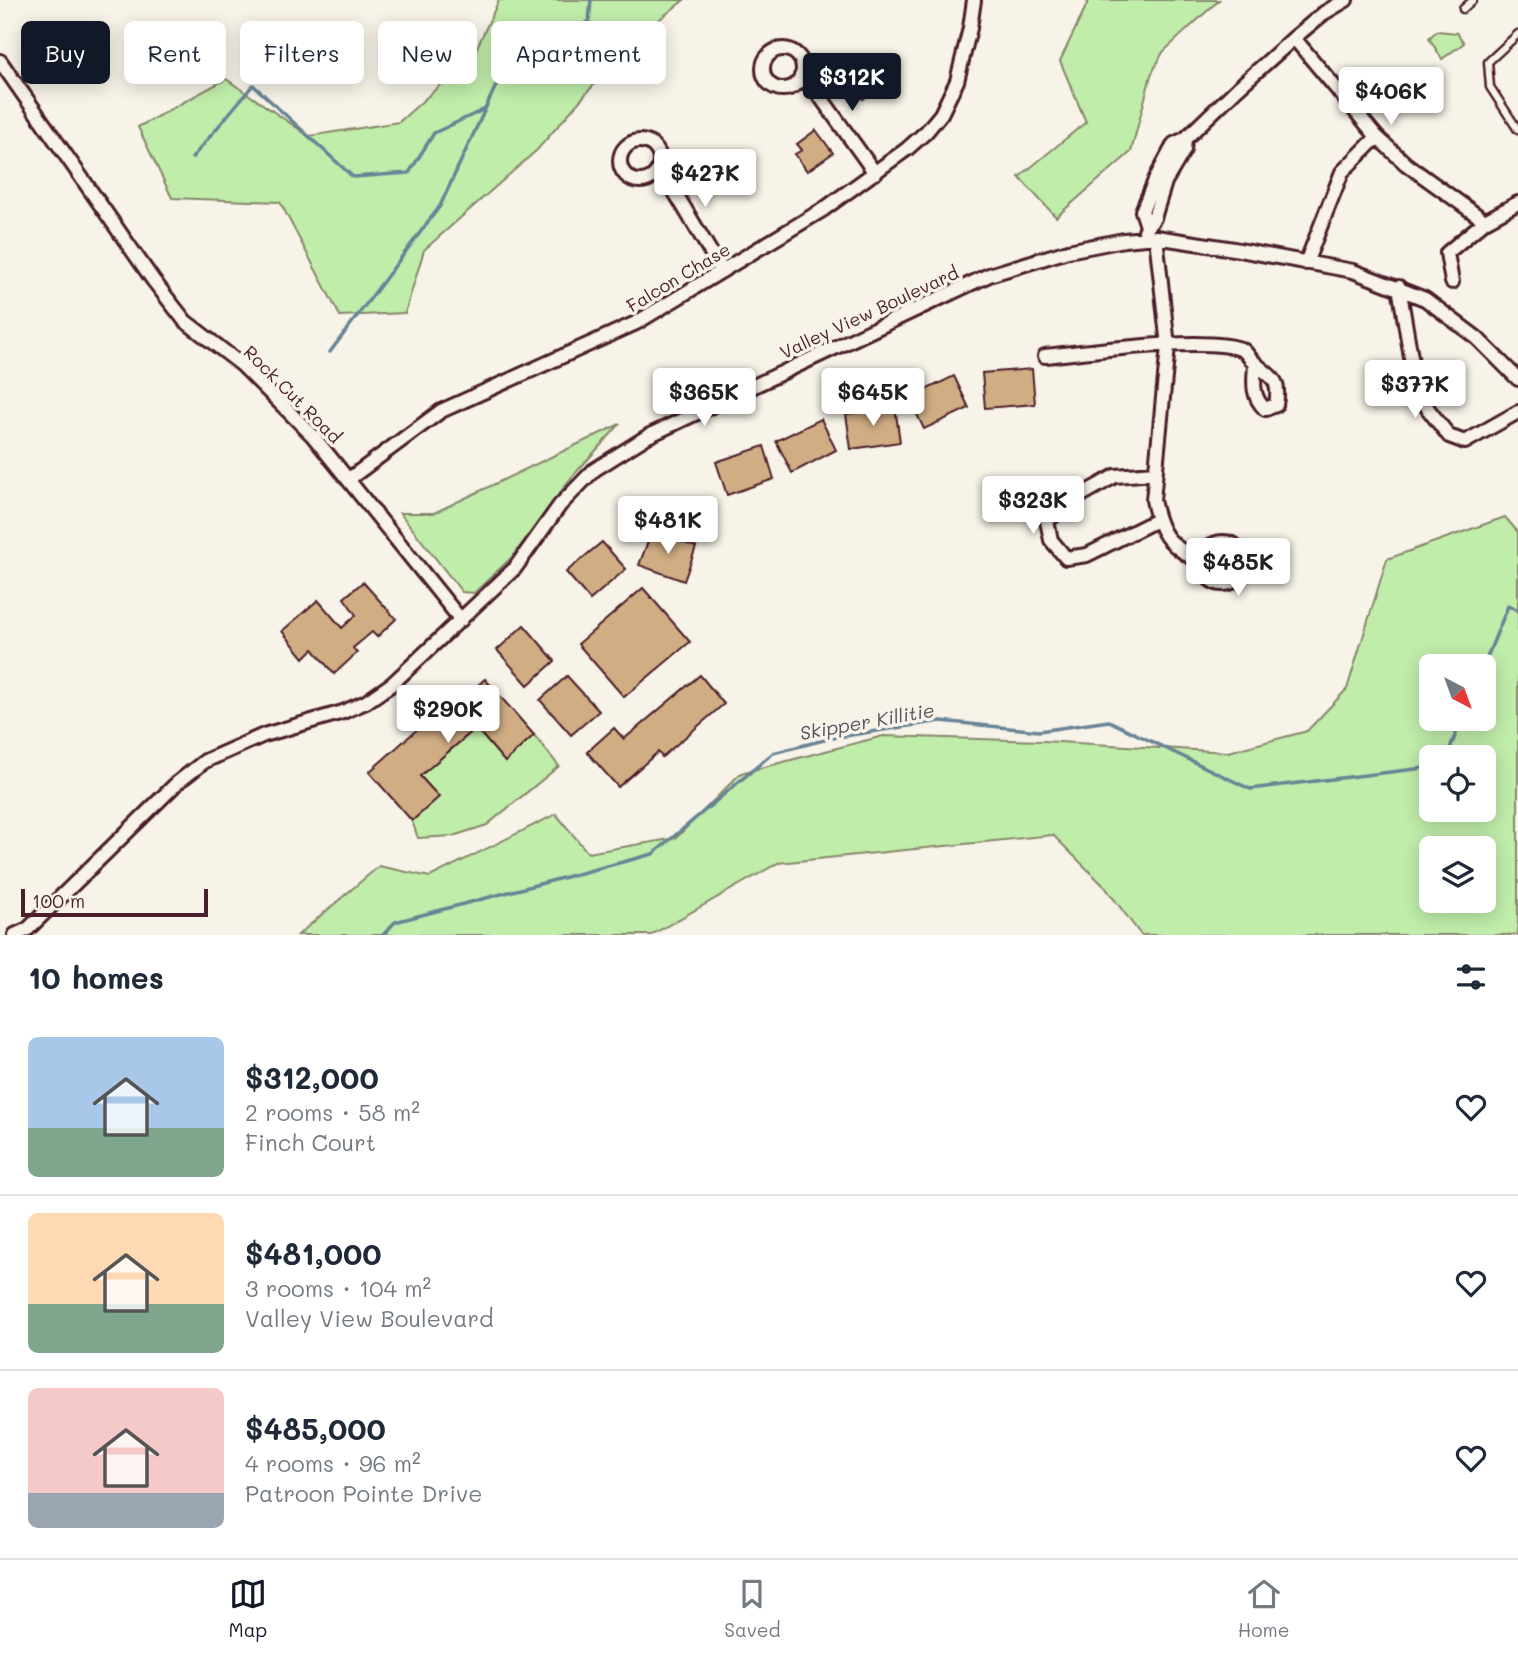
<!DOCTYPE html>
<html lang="en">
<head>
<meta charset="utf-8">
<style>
  :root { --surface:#fff; --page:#f6f6f7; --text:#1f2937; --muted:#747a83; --line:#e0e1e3; --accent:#111827 }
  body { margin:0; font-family:Mali,sans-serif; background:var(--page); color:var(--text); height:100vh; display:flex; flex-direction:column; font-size:26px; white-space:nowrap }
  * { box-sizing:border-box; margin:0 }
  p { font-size:23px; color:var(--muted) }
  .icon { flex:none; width:38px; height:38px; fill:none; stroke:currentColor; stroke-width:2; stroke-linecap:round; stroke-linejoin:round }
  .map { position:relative; height:935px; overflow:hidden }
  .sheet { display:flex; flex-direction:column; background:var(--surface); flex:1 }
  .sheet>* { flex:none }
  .top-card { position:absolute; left:21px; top:21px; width:700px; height:63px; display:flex; gap:14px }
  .needle { width:46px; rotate:139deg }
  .buttons { position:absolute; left:1419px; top:654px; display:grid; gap:14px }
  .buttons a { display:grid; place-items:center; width:77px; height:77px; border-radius:10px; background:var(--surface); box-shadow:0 4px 18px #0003; font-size:35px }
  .scale { position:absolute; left:21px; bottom:18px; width:187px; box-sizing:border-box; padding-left:7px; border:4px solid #4a1f2b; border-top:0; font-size:19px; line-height:24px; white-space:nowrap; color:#4a1f2b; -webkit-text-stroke:5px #f7f3e8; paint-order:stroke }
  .price { position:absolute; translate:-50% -60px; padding:0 16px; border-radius:7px; background:#fff; color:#222; font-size:23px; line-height:46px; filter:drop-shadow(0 2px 4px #0008) }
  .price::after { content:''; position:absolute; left:50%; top:42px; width:21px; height:16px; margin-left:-10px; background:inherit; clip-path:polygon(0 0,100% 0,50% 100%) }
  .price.on { background:var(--accent); color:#fff }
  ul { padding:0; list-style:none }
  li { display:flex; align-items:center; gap:21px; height:175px; padding:0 28px }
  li+li { border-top:2px solid var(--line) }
  li span { display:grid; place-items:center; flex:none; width:196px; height:140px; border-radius:10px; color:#555 }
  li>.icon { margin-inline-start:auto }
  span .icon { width:84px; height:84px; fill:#fffc; stroke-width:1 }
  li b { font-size:30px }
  h2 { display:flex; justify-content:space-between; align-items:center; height:84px; padding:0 28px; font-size:30px }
  .pill { padding:0 24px; border-radius:10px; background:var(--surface); box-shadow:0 4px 18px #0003; font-size:24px; line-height:63px }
  .pill.on { background:var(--accent); color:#fff }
  .tabs { display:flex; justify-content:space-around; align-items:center; height:98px; border-top:2px solid var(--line); background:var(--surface); font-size:19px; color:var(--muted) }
  .tabs a { display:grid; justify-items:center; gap:4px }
  .tabs .on { color:var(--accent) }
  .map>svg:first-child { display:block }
</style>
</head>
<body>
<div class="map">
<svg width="1518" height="935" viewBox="0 0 1518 935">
  <rect width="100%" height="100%" fill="#f7f3e8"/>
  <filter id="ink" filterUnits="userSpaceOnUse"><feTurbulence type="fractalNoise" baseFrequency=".0143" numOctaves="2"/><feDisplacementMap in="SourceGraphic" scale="14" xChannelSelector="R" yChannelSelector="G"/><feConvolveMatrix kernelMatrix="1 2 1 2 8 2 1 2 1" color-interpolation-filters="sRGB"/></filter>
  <g filter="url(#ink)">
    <path fill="#c0edaa" stroke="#85866a" stroke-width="2" fill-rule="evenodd" d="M499,0h185l-52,41 -95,109 -113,100 -19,63 -65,3 -60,-114 -108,-4 -34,-71 88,-48 83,57 90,-14 74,-66z
      M1089,0h130l-56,52 -12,23 -20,77 -75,65 -37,-40 67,-55 -26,-61z
      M1437,31l20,2 7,10 -22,16 -13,-21z
      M620,424l-49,54 -58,78 -39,37 -12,-1 -62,-79h34z
      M1505,517l13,15v403h-377l-36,-48 -52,-52 -275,28 -127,72h-353l81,-69 51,11 126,-63 32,39 88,-15 65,-65 142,-37 159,5 186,11 79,-21 40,-42 40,-130zM1432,667h52v52h-52zM1432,758h52v52h-52zM1432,849h52v52h-52z
      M467,718l38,44 29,-27 25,31 -72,59 -34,11 -35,2 -6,-17 27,-24 -26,-29 14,2 45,-38z"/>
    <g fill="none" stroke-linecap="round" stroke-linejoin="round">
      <path stroke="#698496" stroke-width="3.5" d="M192,158l61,-73 100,92 56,-4 25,-40 51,-24
        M330,352l110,-146 60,-129 89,-56 2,-21
        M1483,667l25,-61 10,4
        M1446,758l16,-39
        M383,935l12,-13 258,-68 120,-101 59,-15 109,-17 98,10 70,-10 141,68 182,-22"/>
    </g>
    <path fill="#d1ad83" stroke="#4a1f2b" stroke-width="2" d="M863,59l11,15 -4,3 8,10 -15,12 -20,-25z
      M816,130l17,23 -26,18 -12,-17 7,-4 -5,-6z
      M1032,369l3,35 -50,4 -3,-35z
      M954,376l15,32 -45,21 -15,-31z
      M895,407l5,35 -49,7 -5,-35z
      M821,419l15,31 -44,23 -16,-32z
      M764,446l10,33 -47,16 -11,-33z
      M652,531l44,16 -12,34 -45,-16z
      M602,542l24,27 -36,31 -24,-28z
      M363,582l33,37 -19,18 -5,-5 -19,16 4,5 -23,21 -21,-25 -9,9 -22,-27 36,-31 24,28 14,-13 -12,-17z
      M643,588l47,54 -66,55 -46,-53z
      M524,625l31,36 -27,24 -31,-35z
      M700,675l24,29 -62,53 -4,-5 -40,35 -31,-35 27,-24 10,11z
      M567,676l32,35 -28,24 -31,-35z
      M485,679l49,56 -29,27 -29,-34 -56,48 19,21 -27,24 -43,-49 79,-70 5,5z"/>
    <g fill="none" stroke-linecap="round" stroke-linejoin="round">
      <g stroke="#4a1f2b" stroke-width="11">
        <path id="service" d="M1463,9l10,-9
          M1518,34l-30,28 2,25 28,43"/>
      </g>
      <g stroke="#4a1f2b" stroke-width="18">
        <path id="minor" d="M1294,38l83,99 29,27 79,57
          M763 69a20 20 0 1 1 40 0a20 20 0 1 1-40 0Z
          M0,61l153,219 32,41 57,44 71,71 148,184
          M801,76l16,16 58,81
          M620 161a20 20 0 1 1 40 0a20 20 0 1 1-40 0Z
          M657,172l13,12 52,87
          M1147,226l-5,-15 14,-33 18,-34 11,-5 53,-51 56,-50 30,-25 22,-13
          M1145,231l9,-13 11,-36 19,-32 1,-11
          M1156,237l12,109 -15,154c8,39 17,44 49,64
          M1306,263l36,-91 35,-35
          M1452,282l-5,-29 38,-32 33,-18
          M1399,287l15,88 14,34 21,27 16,6 53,-30
          M1045,356c40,-4 167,-21 198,-6 4,3 7,9 11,12 16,16 27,14 22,43l-11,4c-14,-13 -11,-28 -10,-45
          M1155,473l-40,3 -37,21 -31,24 4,19 15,18 21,-3 70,-35
          M349,479l92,-68 195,-88 188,-114 83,-60 19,-17 15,-18 16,-33 13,-53 4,-28
          M1202 563a21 21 0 1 1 42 0a21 21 0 1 1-42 0Z
          M15,935l13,-6 149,-146 28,-22 59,-26 79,-23 23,-10 26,-18 123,-116 45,-63 34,-35 54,-34 341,-161 79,-24 56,-11 32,-3 78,12 119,22 72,28 52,39 41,41"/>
      </g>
      <use href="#service" stroke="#f7f3e8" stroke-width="6"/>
      <use href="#minor" stroke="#f7f3e8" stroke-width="12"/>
    </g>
  </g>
  <g text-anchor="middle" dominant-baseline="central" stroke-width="7" stroke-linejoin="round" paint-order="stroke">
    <g font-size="18" fill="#4a1f2b" stroke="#f7f3e8">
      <text transform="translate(678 277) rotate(-31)">Falcon Chase</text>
      <text transform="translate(869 312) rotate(-25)">Valley View Boulevard</text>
      <text transform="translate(293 394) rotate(45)">Rock Cut Road</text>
    </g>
    <g font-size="19" font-style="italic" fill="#595160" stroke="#f7f3e8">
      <text transform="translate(867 721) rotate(-10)">Skipper Killitie</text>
    </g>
  </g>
</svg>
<div class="buttons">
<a><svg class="needle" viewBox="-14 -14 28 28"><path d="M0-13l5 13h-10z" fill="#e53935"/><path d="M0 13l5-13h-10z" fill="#747a83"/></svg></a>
<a><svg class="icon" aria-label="locate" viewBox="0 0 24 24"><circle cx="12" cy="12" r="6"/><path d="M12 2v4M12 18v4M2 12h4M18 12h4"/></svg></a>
<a><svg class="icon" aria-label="layers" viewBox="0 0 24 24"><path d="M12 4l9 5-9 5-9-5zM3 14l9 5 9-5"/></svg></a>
</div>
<div class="scale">100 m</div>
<b class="price on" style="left:852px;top:113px">$312K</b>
<b class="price" style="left:1391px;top:127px">$406K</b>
<b class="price" style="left:705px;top:209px">$427K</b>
<b class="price" style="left:1415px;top:420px">$377K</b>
<b class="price" style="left:704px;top:428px">$365K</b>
<b class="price" style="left:873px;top:428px">$645K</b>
<b class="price" style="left:1033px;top:536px">$323K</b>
<b class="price" style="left:668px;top:556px">$481K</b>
<b class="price" style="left:1238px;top:598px">$485K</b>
<b class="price" style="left:448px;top:745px">$290K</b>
<div class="top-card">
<a class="pill on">Buy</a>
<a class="pill">Rent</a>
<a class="pill">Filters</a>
<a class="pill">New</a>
<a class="pill">Apartment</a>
</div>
</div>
<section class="sheet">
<h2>10 homes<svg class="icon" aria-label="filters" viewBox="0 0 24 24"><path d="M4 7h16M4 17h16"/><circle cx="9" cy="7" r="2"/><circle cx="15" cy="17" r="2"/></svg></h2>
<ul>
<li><span style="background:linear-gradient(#a9c7e8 65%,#7fa58c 0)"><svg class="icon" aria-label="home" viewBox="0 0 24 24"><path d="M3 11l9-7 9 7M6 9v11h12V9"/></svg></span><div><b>$312,000</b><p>2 rooms · 58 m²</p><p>Finch Court</p></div><svg class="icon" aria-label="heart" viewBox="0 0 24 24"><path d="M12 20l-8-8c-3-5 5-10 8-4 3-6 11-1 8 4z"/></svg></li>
<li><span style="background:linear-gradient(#ffd9b3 65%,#7fa58c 0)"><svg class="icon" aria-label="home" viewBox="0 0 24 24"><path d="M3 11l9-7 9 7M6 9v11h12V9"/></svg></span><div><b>$481,000</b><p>3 rooms · 104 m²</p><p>Valley View Boulevard</p></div><svg class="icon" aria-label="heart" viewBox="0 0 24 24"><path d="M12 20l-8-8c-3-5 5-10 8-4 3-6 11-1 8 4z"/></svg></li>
<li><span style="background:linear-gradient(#f6c9c9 75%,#9aa5b1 0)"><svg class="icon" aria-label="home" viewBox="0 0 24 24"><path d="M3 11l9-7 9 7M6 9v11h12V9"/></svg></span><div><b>$485,000</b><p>4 rooms · 96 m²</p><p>Patroon Pointe Drive</p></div><svg class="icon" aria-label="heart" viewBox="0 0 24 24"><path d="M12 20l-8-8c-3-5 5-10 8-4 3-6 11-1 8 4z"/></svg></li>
</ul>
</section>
<nav class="tabs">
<a class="on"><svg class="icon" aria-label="map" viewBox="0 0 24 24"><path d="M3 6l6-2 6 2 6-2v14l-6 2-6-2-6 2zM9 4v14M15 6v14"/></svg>Map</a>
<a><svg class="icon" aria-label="saved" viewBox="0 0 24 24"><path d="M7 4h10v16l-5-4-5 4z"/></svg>Saved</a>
<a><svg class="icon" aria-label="home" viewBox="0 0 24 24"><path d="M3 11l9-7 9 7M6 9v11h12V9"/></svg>Home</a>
</nav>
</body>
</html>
